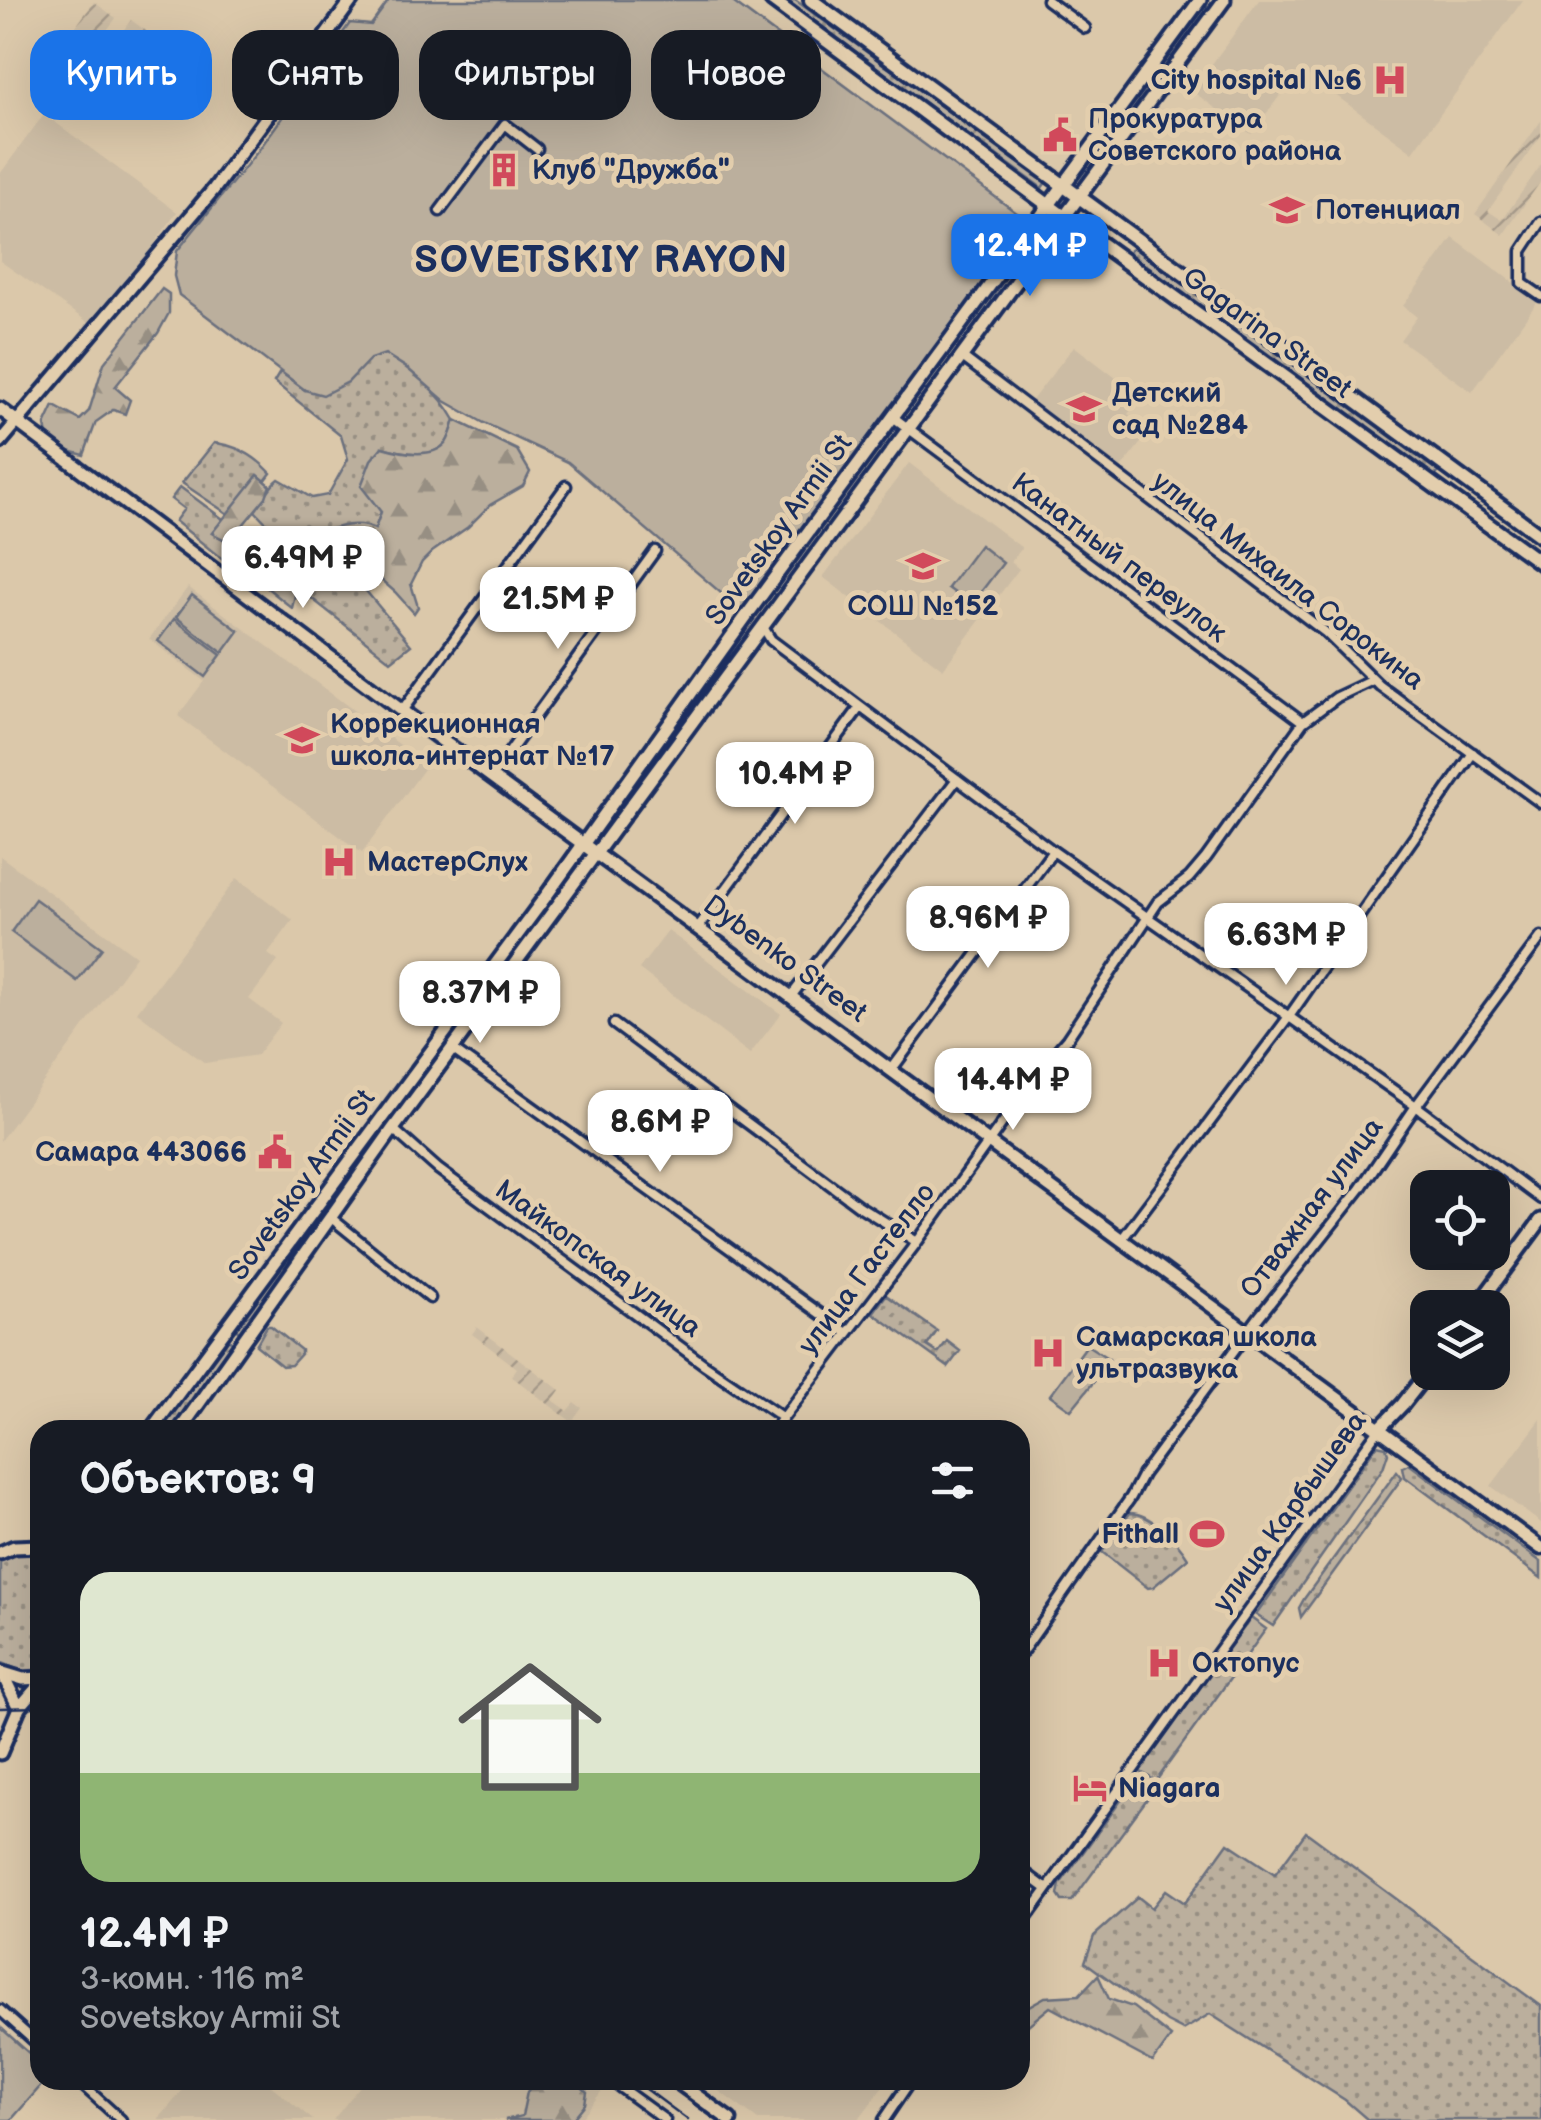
<!DOCTYPE html>
<html lang="ru">
<head>
<meta charset="utf-8">
<style>
  :root { --surface:#171b24; --page:#242831; --text:#f1f3f6; --muted:#9ea1a6; --accent:#1a73e8 }
  body { margin:0; font-family:"Balsamiq Sans",sans-serif; background:var(--page); color:var(--text); height:100vh; display:flex; flex-direction:column; font-size:38px; white-space:nowrap }
  * { box-sizing:border-box; margin:0 }
  p { font-size:32px; color:var(--muted) }
  .icon { flex:none; width:55px; height:55px; fill:none; stroke:currentColor; stroke-width:2; stroke-linecap:round; stroke-linejoin:round }
  .map { position:relative; flex:1; overflow:hidden }
  .details { position:absolute; left:30px; top:1420px; width:1000px; height:670px; display:flex; flex-direction:column; background:var(--surface); border-radius:30px; box-shadow:0 10px 40px #0002 }
  .details>* { flex:none }
  .banner { position:absolute; left:30px; top:30px; width:1000px; height:90px; display:flex; gap:20px }
  .buttons { position:absolute; left:1410px; top:1170px; display:grid; gap:20px }
  .buttons a { display:grid; place-items:center; width:100px; height:100px; border-radius:20px; background:var(--surface); box-shadow:0 10px 40px #0002; font-size:50px }
  .price { position:absolute; translate:-50% -85px; padding:0 22px; border-radius:20px; background:#fff; color:#222; font-size:32px; line-height:65px; filter:drop-shadow(0 2px 5px #0008) }
  .price::after { content:''; position:absolute; left:50%; top:60px; width:30px; height:22px; margin-left:-15px; background:inherit; clip-path:polygon(0 0,100% 0,50% 100%) }
  .price.active { background:var(--accent); color:#fff }
  ul { padding:0; list-style:none }
  li { display:grid; align-content:center; gap:20px; height:530px; padding:0 50px }
  li span { display:grid; place-items:center; height:310px; border-radius:30px; color:#555 }
  li>.icon { margin-inline-start:auto }
  span .icon { width:180px; height:180px; fill:#fffc; stroke-width:1 }
  li b { font-size:42px }
  h2 { display:flex; justify-content:space-between; align-items:center; height:120px; padding:0 50px; font-size:42px }
  .pill { padding:0 35px; border-radius:30px; background:var(--surface); box-shadow:0 10px 40px #0002; font-size:35px; line-height:90px }
  .pill.active { background:var(--accent); color:#fff }
  .map>svg:first-child { display:block }
</style>
</head>
<body>
<div class="map">
<svg width="1541" height="2120" viewBox="0 0 1541 2120">
  <defs>
    <pattern id="industrial-furrows" width="10" height="10" patternUnits="userSpaceOnUse" patternTransform="scale(2.5)"><rect width="10" height="10" fill="#ccbca4"/><path d="M-1 1l2-2M0 10L10 0M9 11l2-2" fill="none" stroke="#a59989"/></pattern>
    <pattern id="grass-dots" width="8" height="8" patternUnits="userSpaceOnUse" patternTransform="scale(2.5)"><rect width="8" height="8" fill="#bbaf9d"/><path d="M2 2h.1M6 6h.1" fill="none" stroke="#978f83" stroke-width="1.8" stroke-linecap="round"/></pattern>
    <pattern id="forest-firs" width="22" height="20" patternUnits="userSpaceOnUse" patternTransform="scale(2.5)"><rect width="22" height="20" fill="#bbaf9d"/><path d="M5 1l3.5 6h-7zM16 11l3.5 6h-7z" fill="#978f83"/></pattern>
  </defs>
  <rect width="100%" height="100%" fill="#dbc8aa"/>
  <filter id="ink" filterUnits="userSpaceOnUse"><feTurbulence type="fractalNoise" baseFrequency=".01" numOctaves="2"/><feDisplacementMap in="SourceGraphic" scale="20" xChannelSelector="R" yChannelSelector="G"/><feConvolveMatrix kernelMatrix="1 2 1 2 8 2 1 2 1" color-interpolation-filters="sRGB"/></filter>
  <g filter="url(#ink)">
    <path fill="#ccbca4" d="M1259,0h264l-110,152 -113,-83 -49,65 -59,-43z
      M44,114l133,98 -82,115 -95,-66v-87z
      M1453,238l85,63 -66,91 -72,-52 17,-23 -14,-11z
      M1074,346l67,51 -13,17 22,17 -32,41 -89,-68z
      M909,463l113,85 -11,14 8,7 -76,100 -120,-92z
      M188,587l239,178 -65,88 -184,-137 26,-35 -55,-42z
      M0,856l136,100 -136,185z
      M237,878l56,42 -25,34 10,7 -29,38 32,24 -24,32 -52,8 -68,-51z
      M668,931l113,83 -31,40 -111,-85z
      M1541,1419v104l-50,-37z
      M191,2080h73l49,40h-155z
      M365,2080h228l11,8 -24,32h-247z
      M704,2080h184l-30,40h-100z"/>
    <path fill="url(#industrial-furrows)" d="M94,2l22,16 -29,39 -22,-16z
      M131,20l18,13 -31,42 -18,-13z
      M1541,121v15l-53,75 14,9 39,-55v16l-38,54 -28,-21z
      M477,1327l83,63 -7,10 15,11 7,-8 7,5 -10,14 -61,-46 6,-8 -45,-34z"/>
    <path fill="url(#grass-dots)" stroke="#6b6f7e" stroke-width="2.5" d="M781,0h14l251,182 -4,6z
      M1134,248l305,224 -4,4 -305,-221v-5z
      M385,354c28,17 54,37 70,66 -2,7 -5,17 -9,23 -14,17 -46,9 -64,4l-1,65 -6,17 -70,12 -43,29 3,16 -48,-31 -42,-34 9,-12 -13,-10 9,-12 43,32 -11,14 17,9 11,-13 14,13 14,1 9,-9 -22,-23c9,-11 13,-24 24,-32l33,19 16,-3 20,-36 -7,-23 -67,-54 6,-10 25,18 43,-8 22,-24z
      M214,443c22,2 42,14 57,30l-6,8 -7,-6 -30,39 -46,-31z
      M331,549l80,96 -20,16 -90,-71z
      M312,1216l9,5 -79,113 -11,-8z
      M886,1295l51,36 -10,15 11,7 9,-12 13,10 -12,16 -75,-54z
      M267,1326h4l30,24v4l-10,11 -9,1 -26,-21z
      M224,1336l10,7 -62,87 -13,-3z
      M1377,1445l9,2 2,6 -5,15 -110,158 -17,-11z
      M1409,1464l132,98v16l-136,-101 -2,-10z
      M1397,1471l5,6 -3,5 -98,135 -2,-9 5,-9z
      M1130,1513c20,0 48,28 58,45l-35,29 -5,1 -46,-36z
      M33,1552l7,1v118h-19l-21,-9v-101l13,-6z
      M1251,1618l15,11 -110,152 -17,-10z
      M1138,1777l17,11 -83,113h-10l-4,-6 2,-11z
      M1306,1832l235,174v114h-173l-23,-20 -135,-86 -27,16 -16,-8 -82,-60 9,-26 44,-39 14,11 14,-18 19,13 43,-60 47,31z"/>
    <path fill="url(#forest-firs)" stroke="#6b6f7e" stroke-width="2.5" d="M162,289l7,5v19l-11,20 -43,54 15,13 -5,14 -12,-4 -17,12 -12,33 -19,-5 -18,-13 -2,-12 9,-19 26,14 9,-9 15,-48z
      M455,420l62,30 13,22 -7,14 -33,19 -22,22 -36,25 -10,10 -11,22 7,23 -4,6 -19,-21 -61,-53 -34,35 -8,34 -27,-22 -4,-16c30,-19 77,-58 114,-41l6,-17 -20,-26 10,-26 11,-13c17,5 50,13 64,-4 4,-6 7,-16 9,-23z
      M258,475l12,10 -4,12 -37,45 -17,-9z
      M1098,1975l11,24 24,8 38,30 -18,25 -103,-55 -22,18 -8,12v-26l25,-14 34,-2z
      M535,2080h40l12,12 -2,12 -13,16h-67l17,-4 5,-24z"/>
    <path fill="#bbaf9d" stroke="#6b6f7e" stroke-width="2.5" d="M389,0h341l299,222 -287,389 -174,-149 -84,-39 -39,-22 -38,-33 -22,-14 -15,5 -22,23 -25,13 -18,-5 -126,-95 -5,-19 3,-25 81,-100 92,-128 21,2z
      M980,545l23,18 -32,42 -23,-17z
      M192,595l47,36 -16,22 -47,-36z
      M174,619l47,36 -16,22 -47,-36z
      M35,899l67,49 -25,33 -66,-49z
      M1087,1345l22,14v4l-38,47 -21,-15z
      M0,2027l40,36v17h6l-35,40h-11z"/>
    <g fill="none" stroke-linecap="round" stroke-linejoin="round">
      <g stroke="#1b2f5e" stroke-width="15">
        <path id="street" d="M1047,0l38,28
          M440,211l65,-87 32,25
          M1541,222l-19,29v32l19,13
          M961,356l364,276 55,54 161,117
          M893,417l410,305
          M763,627l8,13 282,211 363,255 125,93
          M402,711l164,-225
          M492,776l163,-225
          M699,926l161,-219
          M792,995l165,-216
          M614,1024l245,182 58,36
          M452,1049l395,284
          M892,1069l161,-218
          M393,1129l45,40 267,196 78,53
          M330,1217l100,81
          M1122,1239l166,-221 185,-265
          M774,1430l143,-188 124,-173 26,-30 91,-137 31,-24 17,-20 97,-136 34,-25 36,-17
          M1020,1655l111,-158 12,-23 115,-156 102,-129 56,-83 125,-169
          M1020,1869l27,20
          M1020,1927l359,-498
          M0,2010l40,36
          M77,2080l44,40
          M610,2080l55,40
          M884,2120l27,-40"/>
      </g>
      <g stroke="#1b2f5e" stroke-width="19">
        <path id="secondary" d="M0,409l402,302 1139,837
          M0,442l214,-253 138,-189
          M1476,1308l65,-88
          M1379,1429l24,-25 25,-32
          M151,1430l398,-538 198,-277 453,-615
          M180,1430l213,-301 831,-1129
          M0,1553l14,-6 26,-1
          M0,1672l23,7 17,-1
          M2,1673l17,35
          M0,1753l19,-45 21,-24
          M675,2080l55,40"/>
      </g>
      <g stroke="#1b2f5e" stroke-width="20">
        <path id="primary" d="M772,0l303,225 466,338
          M811,0l730,536"/>
      </g>
      <use href="#street" stroke="#e3cead" stroke-width="8"/>
      <use href="#secondary" stroke="#e3cead" stroke-width="11"/>
      <use href="#primary" stroke="#e3cead" stroke-width="12"/>
      <path stroke="#1b2f5e" stroke-width="2.5" d="M0,1708l40,-1
        M634,2080l54,40"/>
    </g>
  </g>
  <defs>
    <g id="hospital-bare" transform="scale(2.7)"><path d="M-5-5h3v3.5h4V-5h3V5h-3V1.5h-4V5h-3Z" fill="#d1495b" stroke="#e3cead" stroke-width="2.5" paint-order="stroke"/></g>
    <g id="civic-bare" transform="scale(2.7)"><path d="M-.6-6.5H3V-4.5H.6V-3L4-1V1h2V6H-6V1h2V-1L-.6-3ZM-1.2 2.5V6h2.4V2.5Z" fill="#d1495b" stroke="#e3cead" stroke-width="2.5" paint-order="stroke"/></g>
    <g id="building-bare" transform="scale(2.7)"><path d="M-4-6H4V6H1V3H-1V6H-4ZM-2.5-4.3h1.7v1.8h-1.7ZM.8-4.3h1.7v1.8H.8ZM-2.5-1h1.7V.8h-1.7ZM.8-1h1.7V.8H.8Z" fill="#d1495b" stroke="#e3cead" stroke-width="2.5" paint-order="stroke"/></g>
    <g id="school-bare" transform="scale(2.7)"><path d="M0-5L7-2L0 1L-7-2ZM-4 1L0 2.5L4 1V4Q0 6-4 4Z" fill="#d1495b" stroke="#e3cead" stroke-width="2.5" paint-order="stroke"/></g>
    <g id="stadium-bare" transform="scale(2.7)"><path d="M0-5a6.5 5 0 1 0 0 10a6.5 5 0 1 0 0-10ZM-3.5-1.8h7v3.6h-7Z" fill="#d1495b" stroke="#e3cead" stroke-width="2.5" paint-order="stroke"/></g>
    <g id="hotel-bare" transform="scale(2.7)"><path d="M-6-4.5h1.5V1H6V5H4.5V3h-9V5H-6ZM-4 0a1.8 1.8 0 1 1 3.6 0ZM.5 0V-2.5h3Q6-2.5 6 0Z" fill="#d1495b" stroke="#e3cead" stroke-width="2.5" paint-order="stroke"/></g>
  </defs>
  <g fill-rule="evenodd">
    <use href="#hospital-bare" x="1390" y="80"/>
    <use href="#civic-bare" x="1060" y="135"/>
    <use href="#building-bare" x="504" y="170"/>
    <use href="#school-bare" x="1287" y="210"/>
    <use href="#school-bare" x="1084" y="409"/>
    <use href="#school-bare" x="923" y="566"/>
    <use href="#school-bare" x="302" y="740"/>
    <use href="#hospital-bare" x="339" y="862"/>
    <use href="#civic-bare" x="275" y="1152"/>
    <use href="#hospital-bare" x="1048" y="1353"/>
    <use href="#stadium-bare" x="1207" y="1534"/>
    <use href="#hospital-bare" x="1164" y="1663"/>
    <use href="#hotel-bare" x="1090" y="1788"/>
  </g>
  <g text-anchor="middle" dominant-baseline="central" stroke-width="10" stroke-linejoin="round" paint-order="stroke">
    <g font-size="28" font-weight="bold" fill="#1b2f5e" stroke="#e3cead" text-anchor="start">
      <text x="1362" y="80" text-anchor="end">City hospital №6</text>
      <text x="1088" y="119">Прокуратура<tspan x="1088" dy="32">Советского района</tspan></text>
      <text x="532" y="170">Клуб "Дружба"</text>
      <text x="1315" y="210">Потенциал</text>
      <text x="1112" y="393">Детский<tspan x="1112" dy="32">сад №284</tspan></text>
      <text x="923" y="606" text-anchor="middle">СОШ №152</text>
      <text x="330" y="724">Коррекционная<tspan x="330" dy="32">школа-интернат №17</tspan></text>
      <text x="367" y="862">МастерСлух</text>
      <text x="247" y="1152" text-anchor="end">Самара 443066</text>
      <text x="1076" y="1337">Самарская школа<tspan x="1076" dy="32">ультразвука</tspan></text>
      <text x="1179" y="1534" text-anchor="end">Fithall</text>
      <text x="1192" y="1663">Октопус</text>
      <text x="1118" y="1788">Niagara</text>
    </g>
    <g font-size="28" fill="#1b2f5e" stroke="#e3cead">
      <text transform="translate(1267 333) rotate(36)">Gagarina Street</text>
      <text transform="translate(779 530) rotate(-54)">Sovetskoy Armii St</text>
      <text transform="translate(1119 558) rotate(37)">Канатный переулок</text>
      <text transform="translate(1288 581) rotate(38)">улица Михаила Сорокина</text>
      <text transform="translate(785 959) rotate(36)">Dybenko Street</text>
      <text transform="translate(302 1185) rotate(-54)">Sovetskoy Armii St</text>
      <text transform="translate(1312 1208) rotate(-53)">Отважная улица</text>
      <text transform="translate(598 1259) rotate(36)">Майкопская улица</text>
      <text transform="translate(867 1269) rotate(-53)">улица Гастелло</text>
      <text transform="translate(1290 1512) rotate(-54)">улица Карбышева</text>
    </g>
    <g font-size="38" font-weight="bold" letter-spacing="2.5" fill="#1b2f5e" stroke="#e3cead">
      <text x="602" y="260">SOVETSKIY RAYON</text>
    </g>
  </g>
</svg>
<div class="buttons">
<a><svg class="icon" aria-label="locate" viewBox="0 0 24 24"><circle cx="12" cy="12" r="6"/><path d="M12 2v4M12 18v4M2 12h4M18 12h4"/></svg></a>
<a><svg class="icon" aria-label="layers" viewBox="0 0 24 24"><path d="M12 4l9 5-9 5-9-5zM3 14l9 5 9-5"/></svg></a>
</div>
<b class="price active" style="left:1030px;top:299px">12.4M ₽</b>
<b class="price" style="left:303px;top:611px">6.49M ₽</b>
<b class="price" style="left:558px;top:652px">21.5M ₽</b>
<b class="price" style="left:795px;top:827px">10.4M ₽</b>
<b class="price" style="left:988px;top:971px">8.96M ₽</b>
<b class="price" style="left:1286px;top:988px">6.63M ₽</b>
<b class="price" style="left:480px;top:1046px">8.37M ₽</b>
<b class="price" style="left:1013px;top:1133px">14.4M ₽</b>
<b class="price" style="left:660px;top:1175px">8.6M ₽</b>
<div class="banner">
<a class="pill active">Купить</a>
<a class="pill">Снять</a>
<a class="pill">Фильтры</a>
<a class="pill">Новое</a>
</div>
<section class="details">
<h2>Объектов: 9<svg class="icon" aria-label="filters" viewBox="0 0 24 24"><path d="M4 7h16M4 17h16"/><circle cx="9" cy="7" r="2"/><circle cx="15" cy="17" r="2"/></svg></h2>
<ul>
<li><span style="background:linear-gradient(#dfe7d0 65%,#8fb573 0)"><svg class="icon" aria-label="home" viewBox="0 0 24 24"><path d="M3 11l9-7 9 7M6 9v11h12V9"/></svg></span><div><b>12.4M ₽</b><p>3-комн. · 116 m²</p><p>Sovetskoy Armii St</p></div></li>
</ul>
</section>
</div>
</body>
</html>
